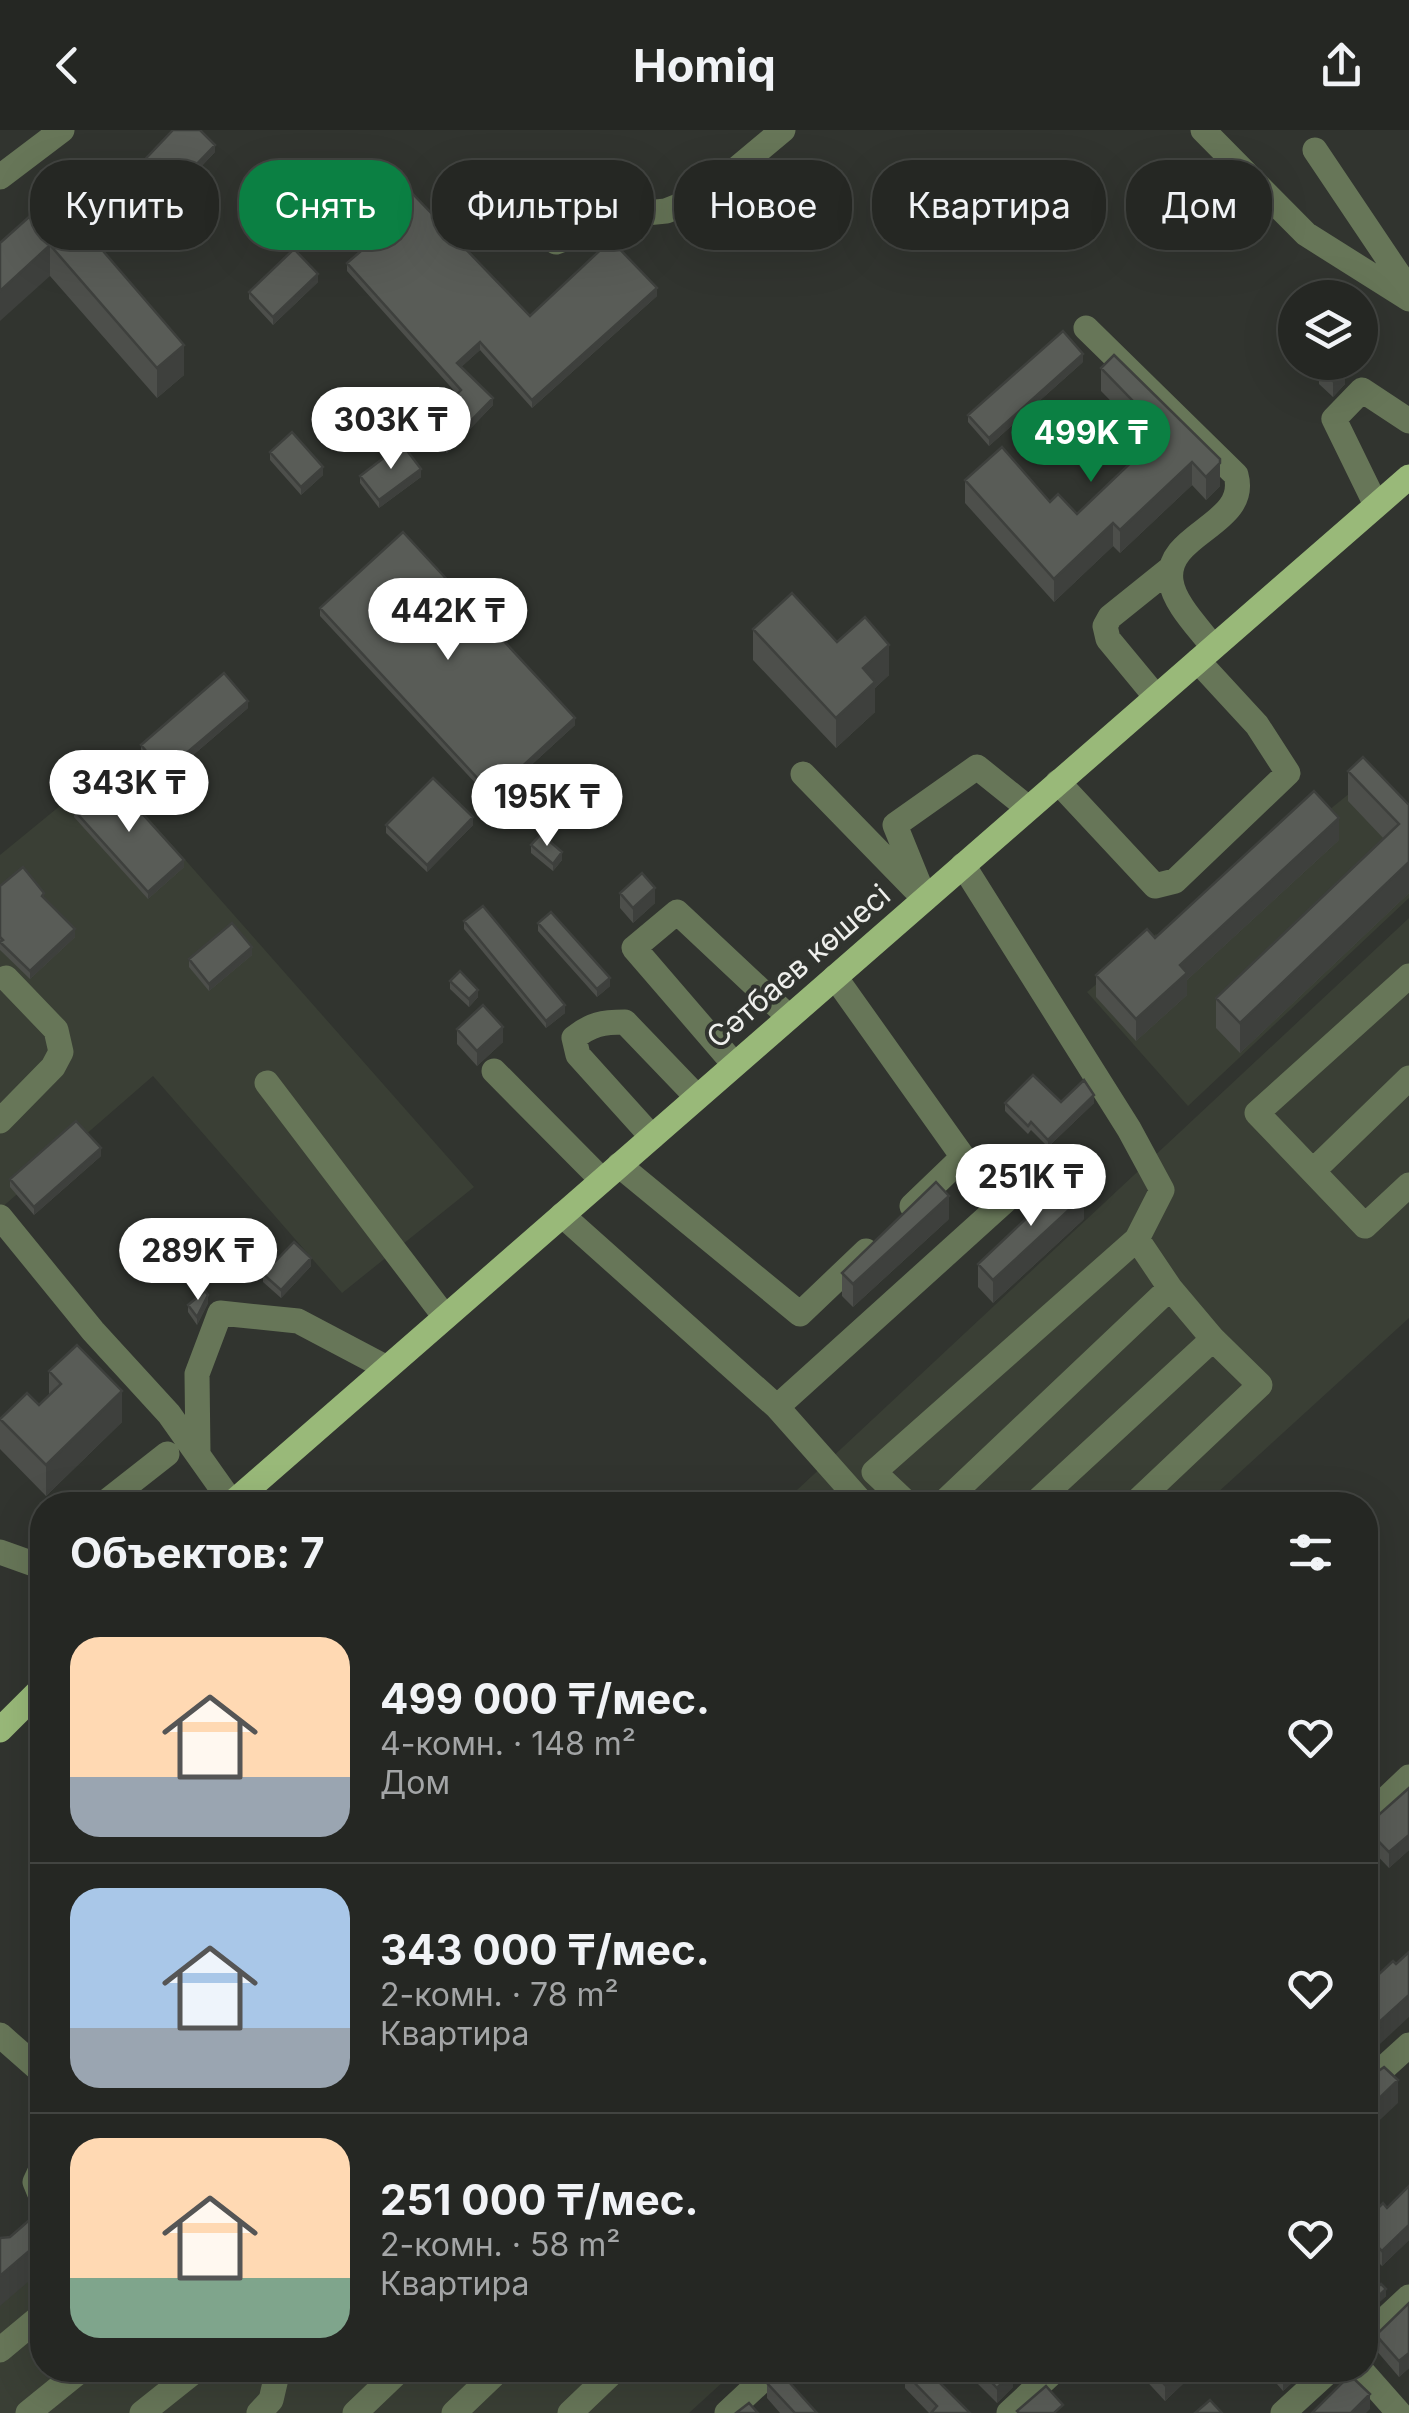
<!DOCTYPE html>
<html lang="ru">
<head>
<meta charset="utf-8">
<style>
  :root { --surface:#252723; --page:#2d2f2b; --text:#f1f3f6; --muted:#a3a5a6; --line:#424441; --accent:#0b8043 }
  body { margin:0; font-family:Inter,sans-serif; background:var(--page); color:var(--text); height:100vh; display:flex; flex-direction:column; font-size:38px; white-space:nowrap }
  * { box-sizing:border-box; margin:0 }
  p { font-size:32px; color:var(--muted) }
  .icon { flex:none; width:55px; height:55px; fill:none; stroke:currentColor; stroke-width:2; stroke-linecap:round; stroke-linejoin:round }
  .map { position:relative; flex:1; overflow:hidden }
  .side { position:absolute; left:30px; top:1362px; width:1348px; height:890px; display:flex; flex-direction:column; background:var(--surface); border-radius:40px; box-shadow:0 10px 40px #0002,0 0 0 2px var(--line) }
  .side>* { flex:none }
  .banner { position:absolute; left:30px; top:30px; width:1350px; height:90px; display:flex; gap:20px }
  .controls { position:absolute; left:1278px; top:150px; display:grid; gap:20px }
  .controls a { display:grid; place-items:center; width:100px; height:100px; border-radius:50%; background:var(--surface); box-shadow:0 10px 40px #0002,0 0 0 2px var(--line); font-size:50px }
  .price { position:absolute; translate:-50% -85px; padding:0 22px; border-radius:35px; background:#fff; color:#222; font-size:32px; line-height:65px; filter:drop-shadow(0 2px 5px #0008) }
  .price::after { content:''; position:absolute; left:50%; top:60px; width:30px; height:22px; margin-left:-15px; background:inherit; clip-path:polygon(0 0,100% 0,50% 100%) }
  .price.active { background:var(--accent); color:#fff }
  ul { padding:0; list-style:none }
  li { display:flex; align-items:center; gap:30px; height:250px; padding:0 40px }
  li+li { border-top:2px solid var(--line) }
  li span { display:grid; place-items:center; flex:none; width:280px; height:200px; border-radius:30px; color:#555 }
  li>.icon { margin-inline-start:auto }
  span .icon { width:120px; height:120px; fill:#fffc; stroke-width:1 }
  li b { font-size:42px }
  h2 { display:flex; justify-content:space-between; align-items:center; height:120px; padding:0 40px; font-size:42px }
  .tag { padding:0 35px; border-radius:40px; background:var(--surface); box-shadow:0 10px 40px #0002,0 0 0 2px var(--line); font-size:35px; line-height:90px }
  .tag.active { background:var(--accent); color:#fff }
  header { display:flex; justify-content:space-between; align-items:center; height:130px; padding:0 40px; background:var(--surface); font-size:45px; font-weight:700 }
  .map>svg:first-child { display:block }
</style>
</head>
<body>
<header><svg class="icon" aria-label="back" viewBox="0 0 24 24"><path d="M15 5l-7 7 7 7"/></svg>Homiq<svg class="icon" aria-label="share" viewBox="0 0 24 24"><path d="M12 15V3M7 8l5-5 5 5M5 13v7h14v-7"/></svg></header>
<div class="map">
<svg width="1409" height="2283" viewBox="0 0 1409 2283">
  <rect width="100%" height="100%" fill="#31342f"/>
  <path fill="#3a3f35" d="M105,639l369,418 -132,106 -189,-217 -153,133v-354z
    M1366,650l43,49v69l-221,208 -101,-114 69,-58 8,10z
    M1409,788v400l-205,187h-423z
    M42,2127v113h694l-47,43h-689v-121z"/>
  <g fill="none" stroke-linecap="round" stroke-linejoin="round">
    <path stroke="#677658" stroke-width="25" d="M1203,0l103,104 103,65
      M1315,20l94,140
      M0,47l62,-47
      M556,112l70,-27 40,-4 38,-15 79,-66
      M1086,198l150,147c14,50 -72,58 -65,106 3,23 29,48 42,66
      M1376,375l-42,-86 28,-29 47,31
      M1156,567l-48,-58 -3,-13 5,-9 61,-49
      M803,644l111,114
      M1058,652l97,104 20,-5 113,-108 -31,-48 -59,-64
      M963,735l166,264 33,61 -25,49
      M925,769l-30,-74 82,-58 51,41
      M1409,846l-152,137 108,113 44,-41
      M835,847l128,180 -51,49
      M734,934l-100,-116 43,-36 112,105
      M494,941l108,109
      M267,953l178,234
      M0,991l53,-54 8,-15 -5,-22 -50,-52
      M652,1007l-74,-82 -4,-17c17,-14 29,-16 51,-16l72,75
      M619,1035l181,149 66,-63
      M1313,1041l96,-93
      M562,1085l215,192 259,-234
      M0,1087l93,114 76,83 63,89
      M777,1277l87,98
      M198,1324l-1,-80 23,-61 78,8 89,47
      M102,1375l65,-51
      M909,1375l-35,-33 263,-233 33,49
      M941,1375l229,-217 43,51 47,46 -127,120
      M1033,1375l180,-166
      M0,1422l42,15
      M1365,1689l44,-42
      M0,1905l42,37
      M1365,1955l44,-40
      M42,2037l-7,15 7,17
      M1365,2208l44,-41
      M0,2220l42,-35
      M1361,2240l38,43
      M28,2283l53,-43
      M142,2283l54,-43
      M259,2283l12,-13 7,-30
      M355,2283l45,-43
      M454,2283l45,-43
      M570,2283l45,-43
      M727,2283l46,-43
      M1009,2283l46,-43
      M1283,2283l47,-43"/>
    <path stroke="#99b979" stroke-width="25" d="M230,1375l1179,-1028
      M0,1600l42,-42"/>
  </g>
  <path fill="#4d4f4b" d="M215,22l-52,55 -29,-28v-8z
    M49,69l135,176 -27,23 -107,-122z
    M375,95l155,91 127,-20 -125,112 -52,-58 -19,17 32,38 -46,48 -20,-20v-8l30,-31 -110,-123v-8l31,-27 -3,-3z
    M318,152l-45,43 -24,-26v-7z
    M1083,232l-94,84 -21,-24v-7z
    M1101,238l119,118 -14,14 -14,-15 -72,68 -7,-7 -59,56 -89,-99v-23l85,22 27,12 75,-71 -51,-52z
    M1319,239l26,15 -12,13 -14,-13z
    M270,322l53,23 -22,20 -31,-35z
    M360,346l61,1 -42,31 -19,-25z
    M320,478l255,117 -83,76 -172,-185z
    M753,499l84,13 52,33 -14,13v24l-39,36 -83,-88z
    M248,578l-84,72 -23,-27v-8z
    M1348,641l61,34v88l-169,160 -24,-25v-30l168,-159 -36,-38z
    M74,680l110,57 -36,32 -74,-82z
    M386,695h87l-46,47 -41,-39z
    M1339,710l-152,140v15l-51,46 -40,-44v-22l59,-37z
    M531,715l31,15 -9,11 -22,-18z
    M0,756l44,12 31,39 -45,42 -30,-29z
    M620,763l35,10 -22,20 -13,-15z
    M464,791l101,92 -19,15 -82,-99z
    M538,793l72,63 -13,11 -59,-66z
    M252,825l-43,36 -20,-24v-8z
    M450,851l28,16 -9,10 -19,-18z
    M457,899l46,13 -26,24 -20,-22z
    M1061,972l33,1 -46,44 -17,-17 -3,4 -23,-23v-8z
    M101,1026l-67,59 -24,-28v-8z
    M949,1089l-96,88 -11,-11v-23z
    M1084,1089l-91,84 -15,-16v-23z
    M311,1136l-30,32 -18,-16v-8z
    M208,1173l-11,22 -9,-13v-7z
    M49,1241l73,51 -76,74 -46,-47v-30l39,-14 10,-10z
    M1409,1658v62l-20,18 -24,-25v-16z
    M1409,2056v54l-27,26 -17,-17v-28l22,-13z
    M1367,2166h19l-14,13 -5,-5z
    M1409,2173v65l-10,9 -23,-27v-15z
    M976,2240h35l2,17 -16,16 -21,-21z
    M1141,2240h47v9l-23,22 -24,-26z
    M1271,2240h35l-23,21 -12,-14z
    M905,2243l65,40h-41l-24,-25z
    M767,2253l50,30h-37l-13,-15z"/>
  <path fill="#3e403d" d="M215,15v7l-52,55v-8z
    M50,115v31l-50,45v-30z
    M318,144v8l-45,43v-8z
    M657,158v8l-125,112v-8z
    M480,212v8l-23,21v-8z
    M184,215v30l-27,23v-30z
    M1083,224v8l-94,84v-8z
    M1345,238v16l-12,13v-16z
    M493,268v7l-46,48v-8z
    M1192,332v23l-72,68v-23z
    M1220,333v23l-14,14v-23z
    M323,337v8l-22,20v-8z
    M421,339v8l-42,31v-8z
    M1113,393v23l-59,56v-23z
    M889,515v30l-14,13v24l-39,36v-30l27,-50z
    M248,571v7l-84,72v-8z
    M575,588v7l-83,76v-7z
    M473,687v8l-46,47v-7z
    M1339,688v22l-152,140v15l-51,46v-22l44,-54z
    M562,722v8l-9,11v-7z
    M184,730v7l-36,32v-7z
    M1409,732v31l-169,160v-30z
    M655,758v15l-22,20v-15z
    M75,799v8l-45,42v-8z
    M252,817v8l-43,36v-7z
    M610,848v8l-13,11v-8z
    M478,860v7l-9,10v-8z
    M565,875v8l-19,15v-7z
    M503,897v15l-26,24v-15z
    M1094,965v8l-46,44v-7z
    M101,1018v8l-67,59v-8z
    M949,1066v23l-96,88v-23z
    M1084,1066v23l-91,84v-23z
    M311,1128v8l-30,32v-8z
    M208,1165v8l-11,22v-8z
    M122,1261v31l-76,74v-31z
    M1409,1705v15l-20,18v-16z
    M1378,1777v16l-13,12v-16z
    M1409,1865v22l-29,27v5l-15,15v-22l12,-18z
    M1398,1950v23l-33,31v-22z
    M1374,2008v22l-9,9v-23z
    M1409,2095v15l-27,26v-15z
    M42,2110v30l-42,36v-30z
    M1386,2159v7l-14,13v-7z
    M1409,2223v15l-10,9v-16z
    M823,2240h8l-8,8z
    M1181,2240h7v9l-23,22v-16z
    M1289,2240h17l-23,21v-16z
    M1013,2242v15l-16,16v-15z
    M1370,2264v15l-4,4h-15z"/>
  <path fill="#595c57" stroke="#3e403d" stroke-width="2.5" d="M173,0h27l15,15 -52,54 -29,-28z
    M411,62l119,124 81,-76 46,48 -125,112 -52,-58 -23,21 36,35 -46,47 -20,-20 34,-35 -114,-127 35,-30 -7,-8z
    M49,69l32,35 4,-4 99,115 -27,23 -107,-123 -50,46v-48z
    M294,119l24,25 -45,43 -24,-25z
    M1063,201l20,23 -94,84 -21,-23z
    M1114,225l106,104v4l-14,14 -14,-15 -72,68 -7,-7 -59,56 -89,-99 37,-33 48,55 8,-8 19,20 86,-82 -62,-64z
    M1325,232h14l6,6 -12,13 -14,-12z
    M292,302l31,35 -22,20 -31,-35z
    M402,314l19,25 -42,31 -19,-24z
    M403,402l172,186 -83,76 -172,-186z
    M792,463l45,49 28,-25 24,28 -26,23 12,14 -39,36 -83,-89z
    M224,543l24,28 -84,71 -23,-27z
    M1363,627l46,48v57l-169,161 -24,-25 183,-174 -51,-53z
    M110,648l74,82 -36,32 -74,-82z
    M433,648l40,39 -46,48 -41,-40z
    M1314,661l25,27 -159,147 7,8 -51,46 -40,-44 51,-46 8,9z
    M541,704l21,18 -9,12 -22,-19z
    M23,737l21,26 -2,3 33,33 -45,42 -30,-29 3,-2 -3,-3v-51z
    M642,743l13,15 -22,20 -13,-15z
    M483,776l82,99 -19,16 -82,-100z
    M551,782l59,66 -13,11 -59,-66z
    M232,793l20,24 -43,37 -20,-25z
    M460,841l18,19 -9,9 -19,-18z
    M483,875l20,22 -26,24 -20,-22z
    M1033,945l28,27 23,-22 10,15 -46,45 -17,-18 -3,4 -23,-23z
    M76,991l25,27 -67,59 -24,-28z
    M1068,1049l16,17 -91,84 -15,-16z
    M936,1052l13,14 -96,88 -11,-11z
    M294,1112l17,16 -30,32 -18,-16z
    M205,1161l3,4 -11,22 -9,-12z
    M77,1215l45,46 -76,74 -46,-46 27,-26 12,12 22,-21 -12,-13z
    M1409,1658v47l-20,17 -24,-25z
    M1365,1763l13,14 -13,12z
    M1409,1822v43l-32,29 3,3 -15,15v-55l28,-26 3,3z
    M1384,1937l14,13 -33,32v-34h4z
    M1365,1998l9,10 -9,8z
    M1409,2056v39l-27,26 -17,-18v-12l18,-18 4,5z
    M42,2079v31l-42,36v-38l10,-1z
    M1381,2154l5,5 -14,13 -5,-6z
    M1409,2173v50l-10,8 -23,-26z
    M908,2240h19l43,43h-39l6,-7 -32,-33z
    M980,2240h31l2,2 -16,16z
    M1151,2240h30l-16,15z
    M779,2241l38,42h-22l-28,-30z
    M1350,2245l20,19 -19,19h-39z
    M1046,2256l17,19 -9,8h-35l-2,-2z
    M1210,2270l12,13h-27z
    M749,2273l9,10h-22z"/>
  <g text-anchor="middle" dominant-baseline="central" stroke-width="8" stroke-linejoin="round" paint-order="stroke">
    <g font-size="30" fill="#eeefec" stroke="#31342f">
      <text transform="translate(798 836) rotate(-41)">Сәтбаев көшесі</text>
    </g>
  </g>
</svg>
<div class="controls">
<a><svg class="icon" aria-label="layers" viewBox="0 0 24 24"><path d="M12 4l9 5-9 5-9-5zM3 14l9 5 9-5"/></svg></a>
</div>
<b class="price" style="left:391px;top:342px">303K ₸</b>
<b class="price active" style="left:1091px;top:355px">499K ₸</b>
<b class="price" style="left:448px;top:533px">442K ₸</b>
<b class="price" style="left:129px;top:705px">343K ₸</b>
<b class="price" style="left:547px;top:719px">195K ₸</b>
<b class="price" style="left:1031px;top:1099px">251K ₸</b>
<b class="price" style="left:198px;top:1173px">289K ₸</b>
<div class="banner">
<a class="tag">Купить</a>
<a class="tag active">Снять</a>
<a class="tag">Фильтры</a>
<a class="tag">Новое</a>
<a class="tag">Квартира</a>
<a class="tag">Дом</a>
</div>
<section class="side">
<h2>Объектов: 7<svg class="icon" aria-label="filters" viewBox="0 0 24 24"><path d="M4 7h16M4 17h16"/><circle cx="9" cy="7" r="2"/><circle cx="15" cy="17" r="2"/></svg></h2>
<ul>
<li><span style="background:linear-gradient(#ffd9b3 70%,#9aa5b1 0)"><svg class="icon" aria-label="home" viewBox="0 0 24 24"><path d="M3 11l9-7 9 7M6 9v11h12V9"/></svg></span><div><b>499 000 ₸/мес.</b><p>4-комн. · 148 m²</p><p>Дом</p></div><svg class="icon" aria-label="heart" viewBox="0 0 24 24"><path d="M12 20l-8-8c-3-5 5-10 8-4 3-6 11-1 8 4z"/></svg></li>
<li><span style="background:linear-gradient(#a9c7e8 70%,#9aa5b1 0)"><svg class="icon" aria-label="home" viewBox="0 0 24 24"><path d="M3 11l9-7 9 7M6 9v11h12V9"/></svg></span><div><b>343 000 ₸/мес.</b><p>2-комн. · 78 m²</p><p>Квартира</p></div><svg class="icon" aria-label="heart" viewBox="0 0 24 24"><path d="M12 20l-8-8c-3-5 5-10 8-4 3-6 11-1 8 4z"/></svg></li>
<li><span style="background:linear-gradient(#ffd9b3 70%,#7fa58c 0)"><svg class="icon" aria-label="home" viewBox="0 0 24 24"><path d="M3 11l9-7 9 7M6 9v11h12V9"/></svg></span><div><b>251 000 ₸/мес.</b><p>2-комн. · 58 m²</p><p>Квартира</p></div><svg class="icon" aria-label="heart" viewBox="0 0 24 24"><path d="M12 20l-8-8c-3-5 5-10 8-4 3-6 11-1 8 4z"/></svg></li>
</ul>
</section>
</div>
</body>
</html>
